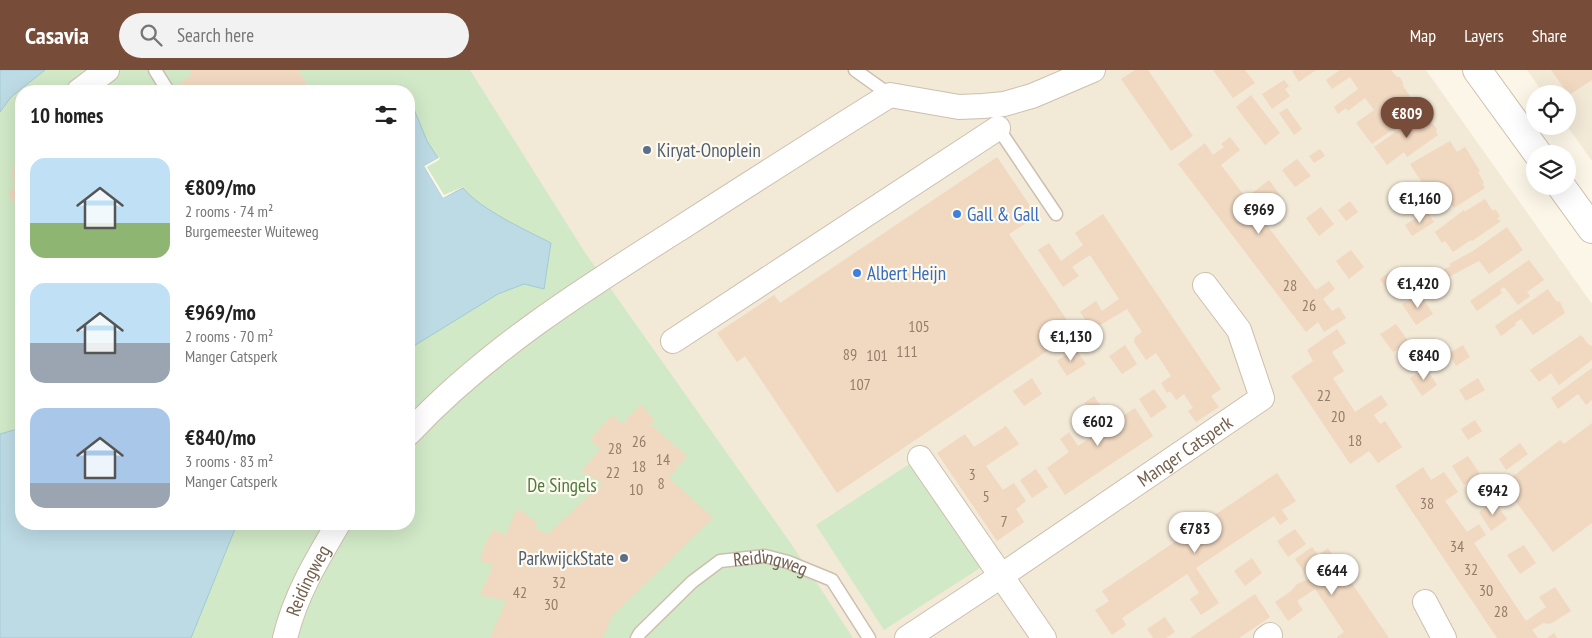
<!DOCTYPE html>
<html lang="en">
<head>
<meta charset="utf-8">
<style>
  :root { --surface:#fff; --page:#f2f2f2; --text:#222; --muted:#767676; --accent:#774c38 }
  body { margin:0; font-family:"PT Sans Narrow",sans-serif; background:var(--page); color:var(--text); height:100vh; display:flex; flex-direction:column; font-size:19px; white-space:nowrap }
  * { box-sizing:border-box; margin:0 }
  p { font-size:16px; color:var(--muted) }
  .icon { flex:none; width:28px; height:28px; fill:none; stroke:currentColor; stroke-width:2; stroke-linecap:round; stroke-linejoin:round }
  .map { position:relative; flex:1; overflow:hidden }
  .sheet { position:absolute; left:15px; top:15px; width:400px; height:445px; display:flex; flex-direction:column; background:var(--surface); border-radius:20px; box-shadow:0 5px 20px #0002 }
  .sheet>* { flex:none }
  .tools { position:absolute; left:1526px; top:15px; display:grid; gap:10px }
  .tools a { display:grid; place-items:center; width:50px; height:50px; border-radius:50%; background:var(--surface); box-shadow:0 5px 20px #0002; font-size:25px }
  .price { position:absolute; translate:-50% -42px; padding:0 11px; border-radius:18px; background:#fff; color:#222; font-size:16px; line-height:32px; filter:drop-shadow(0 1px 2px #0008) }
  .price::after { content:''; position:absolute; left:50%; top:30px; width:15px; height:11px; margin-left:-8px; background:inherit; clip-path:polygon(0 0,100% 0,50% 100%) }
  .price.active { background:var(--accent); color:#fff }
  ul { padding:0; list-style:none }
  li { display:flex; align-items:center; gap:15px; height:125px; padding:0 15px }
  li span { display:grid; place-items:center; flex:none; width:140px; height:100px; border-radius:15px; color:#555 }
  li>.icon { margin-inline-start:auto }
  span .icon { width:60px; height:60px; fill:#fffc; stroke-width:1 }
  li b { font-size:21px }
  h2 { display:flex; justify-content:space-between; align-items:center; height:60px; padding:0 15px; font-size:21px }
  header { display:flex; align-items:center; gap:30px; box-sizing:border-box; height:70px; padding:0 25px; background:var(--accent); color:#fff }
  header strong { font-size:24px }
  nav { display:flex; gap:28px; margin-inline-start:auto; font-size:18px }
  .search { width:350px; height:45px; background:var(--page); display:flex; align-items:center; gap:12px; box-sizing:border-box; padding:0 18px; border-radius:28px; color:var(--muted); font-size:19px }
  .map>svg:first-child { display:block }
</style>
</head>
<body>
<header>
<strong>Casavia</strong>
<div class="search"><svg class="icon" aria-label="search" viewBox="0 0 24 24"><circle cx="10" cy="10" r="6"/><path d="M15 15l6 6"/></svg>Search here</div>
<nav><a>Map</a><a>Layers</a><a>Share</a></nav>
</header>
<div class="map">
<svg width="1592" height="568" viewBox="0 0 1592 568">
  <rect width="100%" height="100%" fill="#fcf6e8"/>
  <path fill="#f3e9d7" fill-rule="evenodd" d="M0,0h1426l166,234v334h-1592zM21,21h388v433h-388z
    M1527,0h65v91l-25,-35 1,-32h-24z"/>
  <path fill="#d1e9c7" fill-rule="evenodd" d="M0,0h470l114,181 208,294 61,93h-853zM21,21h388v433h-388z
    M914,391l69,105 -99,64 -68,-105z"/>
  <path fill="#bddbe5" stroke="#a3c9d6" d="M0,0h45l-34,27 -11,15z
    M409,27l18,44 11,17 -14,8 19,32 20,-10c18,22 63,42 88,55l-7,46 -20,-5 -26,10 -89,55z
    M21,358v96h216l-46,114h-191v-204z"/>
  <path fill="#fcf6e8" d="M440,87l-1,3 -12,7 17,28 21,-9 -22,12 -19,-32z"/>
  <path fill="#f0d8c1" d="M191,0h107l14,21h-132l-3,-5 14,-11z
    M1135,0h13l45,66 -22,15 -50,-72z
    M1213,0h32l10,13 -22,15z
    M1294,0h22l-17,12 -7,-11z
    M1340,0h51l6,7h3l3,6v3l9,13h3l5,11 -48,34 -16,-21 18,-13 -9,-12 -17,13 -2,-3 -8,6 -4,-7 24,-18 -8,-12 -18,12 -6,-9z
    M1551,0h41v10l-23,15z
    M1284,10l5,6 -4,3 5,7 -18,13 -10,-15z
    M1251,25l29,38 -15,12 -29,-38z
    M1287,38l15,21 -8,6 -15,-22z
    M1423,43l7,10 3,1 4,5 -1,3 2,3 -31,22 -3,-5 -17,13 -13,-18z
    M1230,67l10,13 -19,15 25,33 23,-18 14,19 -23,17 56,74 13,-9 6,8 -12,10 9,12 7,-4 7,11 -22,14 -6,-10 -12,10 -128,-168 27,-21 8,12 11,-8 -3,-3z
    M1450,71l7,11 8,-5 15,24 -2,1 6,11 -2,1 3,4 -31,20 -16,-22 -10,6 -18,-28z
    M1320,79l5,7 -11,7 -5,-7z
    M997,87l40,59 -28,18 66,98 -238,161 -92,-137 -8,6 -20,-29 57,-38 6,8z
    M1297,89l14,17 -16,11 -13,-17z
    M21,93v57l-1,1 -2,-12 -10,-16 7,-5 -3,-19z
    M1485,129l7,11h4l4,6 -3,3 4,2 -29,20 -1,-1 -18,12 -8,-11 -3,2 -7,-11 29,-22v2z
    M1350,131l8,11 -12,9 -8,-11z
    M1321,137l13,17 -15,12 -13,-18z
    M1427,141l7,11 -22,14 -7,-11z
    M1103,144l118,175 -10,7 8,11 -23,15 -8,-11 5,-3 -9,-14 -8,6 -6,-9 -3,2 -6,-10 10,-7 -15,-23 -10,7 -12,-18 1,-5 7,-5 -15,-23 -35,21 -12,-18 16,-11 6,10 17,-12 -29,-44 -18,12 7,9 -16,11 -25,-37 11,-7 12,18 22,-16 -8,-12z
    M1507,157l16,23 -34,24 -10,-13 -34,18 -4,-8 10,-5 -2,-2 24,-13z
    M1351,180l13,17 -15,12 -13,-18z
    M1529,190l15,20 -17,12 3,4 -12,9 -14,-18 -4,3 2,3 -25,18 -7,-10z
    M1391,201l9,12 -12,8 -8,-12z
    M1548,219l8,12 4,1 5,11 -32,22 -12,-16 -6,4 1,2 -15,11 -6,-10z
    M1420,223l13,21 -17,11 -14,-21z
    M1396,254l13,18 -16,10 -13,-18z
    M1337,259l9,14 -14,9 12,19 -11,7 22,34 26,-17 7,10 -14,10 6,9 5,-3 17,26 -24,16 -9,-12 -19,13 -59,-88 22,-15 -6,-11z
    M1581,265l7,9 4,2v14l-33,25 -8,-12 -12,9 -9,-12z
    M1440,269l6,9 -12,8 -6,-10z
    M1125,275l12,19 -15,10 -13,-18z
    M1463,275l7,12 -14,9 -7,-13z
    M1075,278l11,16 -19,12 -10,-15z
    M1426,297l11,18 -15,11 -12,-18z
    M1592,298v32l-6,5 -8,-11 -20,15 -7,-11z
    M1032,308l10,16 -18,12 -11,-15z
    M1478,308l7,12 -19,11 -7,-11z
    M1154,319l13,18 -16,11 -12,-19z
    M1094,326l18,27 23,-15 18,28 -88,59 -18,-27 22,-16 -9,-13 9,-7 9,14 24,-16 -18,-27z
    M641,334l14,17 -5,3 37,32 -18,22 44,40 -101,98 -9,22h-113l16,-37 -26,-6 13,-29 -13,-6 4,-13 6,-12 4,-5 12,5 11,-27 20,14 -3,6 14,6 55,-51 -22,-12 20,-22 -10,-9 3,-5 18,-20 11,9z
    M1475,350l7,11 -14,9 -7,-11z
    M1592,353v100l-39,29 -50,-68 57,-44 4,4z
    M1006,356l13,18 -33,22 17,24 11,-7 12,18 -10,8 8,13 -27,19 -60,-88 28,-19 9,13z
    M1520,373l8,11 -22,16 -7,-11z
    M1468,386l12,18 -16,11 -12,-19z
    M1423,397l8,13 13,-8 14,20 -13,9 22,31 12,-8 7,11 -12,8 52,78 20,-14 -7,-10 16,-10 16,24 -21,13 -7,-1 -11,7 6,8h-41l-102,-152z
    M1036,399l12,18 -16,11 -12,-18z
    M1277,403l19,28 -14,9 6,9 -8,6 -6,-9 -78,52 23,35 -18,12 -11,-16 9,-6 -12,-19 -65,44 4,7 -14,10 -17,-25 14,-9 -7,-10z
    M1494,431l13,18 -16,12 -12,-19z
    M1295,459l11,15 -18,13 -11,-16z
    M1524,475l12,18 -16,11 -13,-19z
    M1312,477l6,8 10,-7 61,90h-52v-1l7,-5 -29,-43 -18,12 6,9 -15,11 -13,-19 16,-11 6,-7 12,-5 -14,-20z
    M1252,488l10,15 -17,13 -11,-15z
    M1255,524l15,23 -31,21h-49z
    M1165,547l10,15 -9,6h-13l-6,-9z
    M1554,563l3,5h-10z"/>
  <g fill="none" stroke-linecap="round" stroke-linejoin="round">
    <g stroke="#cdbfae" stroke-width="15">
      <g id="lane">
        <path d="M155,0l13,21"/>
        <path d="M855,0l35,25"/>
        <path d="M996,55l60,89"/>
        <path id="s1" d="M637,568l3,-5 52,-51 28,-21 45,-5 23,6 44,18 37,58"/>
      </g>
    </g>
    <g stroke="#cdbfae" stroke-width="26">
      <g id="street">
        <path d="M79,21l28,-21"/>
        <path d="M673,271l325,-213"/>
        <path d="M409,363c78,-83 175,-144 270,-204 70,-45 140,-90 211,-134l69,12 24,-1 21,-2 28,-8 61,-26"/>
        <path d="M920,388l124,180"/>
        <path d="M1425,532l19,36"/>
        <path id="s2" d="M285,568c10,-42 31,-77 53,-114"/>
        <path id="s3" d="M907,568l94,-62 261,-178 -23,-68 -34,-45"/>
        <path d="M1266,568l4,-3"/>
      </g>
    </g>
    <g stroke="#d0c0ac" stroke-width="30">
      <path id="secondary" d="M1477,0l61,84
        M1561,116l31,43"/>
    </g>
    <use href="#lane" stroke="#fff" stroke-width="12"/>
    <use href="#street" stroke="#fff" stroke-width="24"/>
    <use href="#secondary" stroke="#fff" stroke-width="28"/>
  </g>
  <g fill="#5c6f8a" stroke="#fefaee" stroke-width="2">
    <circle cx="647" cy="80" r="5"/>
    <circle cx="624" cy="488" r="5"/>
  </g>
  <g fill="#3f7fe0" stroke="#fefaee" stroke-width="2">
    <circle cx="957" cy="144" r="5"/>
    <circle cx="857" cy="203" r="5"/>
  </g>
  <g text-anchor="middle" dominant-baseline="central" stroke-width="4.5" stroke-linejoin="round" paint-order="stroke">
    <g font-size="16" fill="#947d6a">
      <text x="1290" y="215">28</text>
      <text x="1309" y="235">26</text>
      <text x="919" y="256">105</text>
      <text x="907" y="281">111</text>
      <text x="850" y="284">89</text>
      <text x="877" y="285">101</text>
      <text x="860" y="314">107</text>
      <text x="1324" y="325">22</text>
      <text x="1338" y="346">20</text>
      <text x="1355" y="370">18</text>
      <text x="639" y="371">26</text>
      <text x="615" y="378">28</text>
      <text x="663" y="389">14</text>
      <text x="639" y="396">18</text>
      <text x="613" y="402">22</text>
      <text x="972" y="404">3</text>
      <text x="661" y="413">8</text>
      <text x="636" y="419">10</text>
      <text x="986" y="426">5</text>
      <text x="1427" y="433">38</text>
      <text x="1004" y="451">7</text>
      <text x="1457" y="476">34</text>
      <text x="1471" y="499">32</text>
      <text x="559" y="512">32</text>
      <text x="1486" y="520">30</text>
      <text x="520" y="522">42</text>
      <text x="551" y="534">30</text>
      <text x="1501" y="541">28</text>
    </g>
    <g font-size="19" fill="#4e5e75" stroke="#fefaee" text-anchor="start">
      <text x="657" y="80">Kiryat-Onoplein</text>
      <text x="614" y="488" text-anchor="end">ParkwijckState</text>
    </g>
    <g font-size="19" fill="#366cbe" stroke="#fefaee" text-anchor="start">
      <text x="967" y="144">Gall &amp; Gall</text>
      <text x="867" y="203">Albert Heijn</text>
    </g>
    <g font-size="19" fill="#755f4d" stroke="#fefaee">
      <text stroke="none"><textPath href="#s3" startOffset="335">Manger Catsperk</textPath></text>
      <text stroke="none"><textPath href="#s1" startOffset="165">Reidingweg</textPath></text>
      <text stroke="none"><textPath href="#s2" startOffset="62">Reidingweg</textPath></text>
    </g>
    <g font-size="19" fill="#4f7a45" stroke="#fefaee">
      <text x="562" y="415">De Singels</text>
    </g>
  </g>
</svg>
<div class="tools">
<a><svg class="icon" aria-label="locate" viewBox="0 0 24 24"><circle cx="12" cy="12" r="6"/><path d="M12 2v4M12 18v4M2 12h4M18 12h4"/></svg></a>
<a><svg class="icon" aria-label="layers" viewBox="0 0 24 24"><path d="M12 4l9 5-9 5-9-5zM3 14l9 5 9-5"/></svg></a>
</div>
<b class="price active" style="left:1407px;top:69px">€809</b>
<b class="price" style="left:1420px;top:154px">€1,160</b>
<b class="price" style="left:1259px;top:165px">€969</b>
<b class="price" style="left:1418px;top:239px">€1,420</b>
<b class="price" style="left:1071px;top:292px">€1,130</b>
<b class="price" style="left:1424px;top:311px">€840</b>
<b class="price" style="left:1098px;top:377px">€602</b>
<b class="price" style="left:1493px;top:446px">€942</b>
<b class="price" style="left:1195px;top:484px">€783</b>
<b class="price" style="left:1332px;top:526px">€644</b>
<section class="sheet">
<h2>10 homes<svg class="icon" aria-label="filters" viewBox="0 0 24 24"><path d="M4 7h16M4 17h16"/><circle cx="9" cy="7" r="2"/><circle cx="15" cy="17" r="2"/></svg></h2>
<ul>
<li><span style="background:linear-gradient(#bfe0f5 65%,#8fb573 0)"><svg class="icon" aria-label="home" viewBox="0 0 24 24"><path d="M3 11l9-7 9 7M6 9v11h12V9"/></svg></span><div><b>€809/mo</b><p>2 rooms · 74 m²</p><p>Burgemeester Wuiteweg</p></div></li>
<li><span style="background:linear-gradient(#bfe0f5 60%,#9aa5b1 0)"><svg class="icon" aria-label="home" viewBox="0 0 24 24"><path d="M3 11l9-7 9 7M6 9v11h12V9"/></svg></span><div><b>€969/mo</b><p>2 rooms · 70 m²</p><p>Manger Catsperk</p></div></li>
<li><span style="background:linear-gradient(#a9c7e8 75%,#9aa5b1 0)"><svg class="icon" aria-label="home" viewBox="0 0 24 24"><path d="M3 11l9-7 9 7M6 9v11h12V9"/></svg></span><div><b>€840/mo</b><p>3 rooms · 83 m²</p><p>Manger Catsperk</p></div></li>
</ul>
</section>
</div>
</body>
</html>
